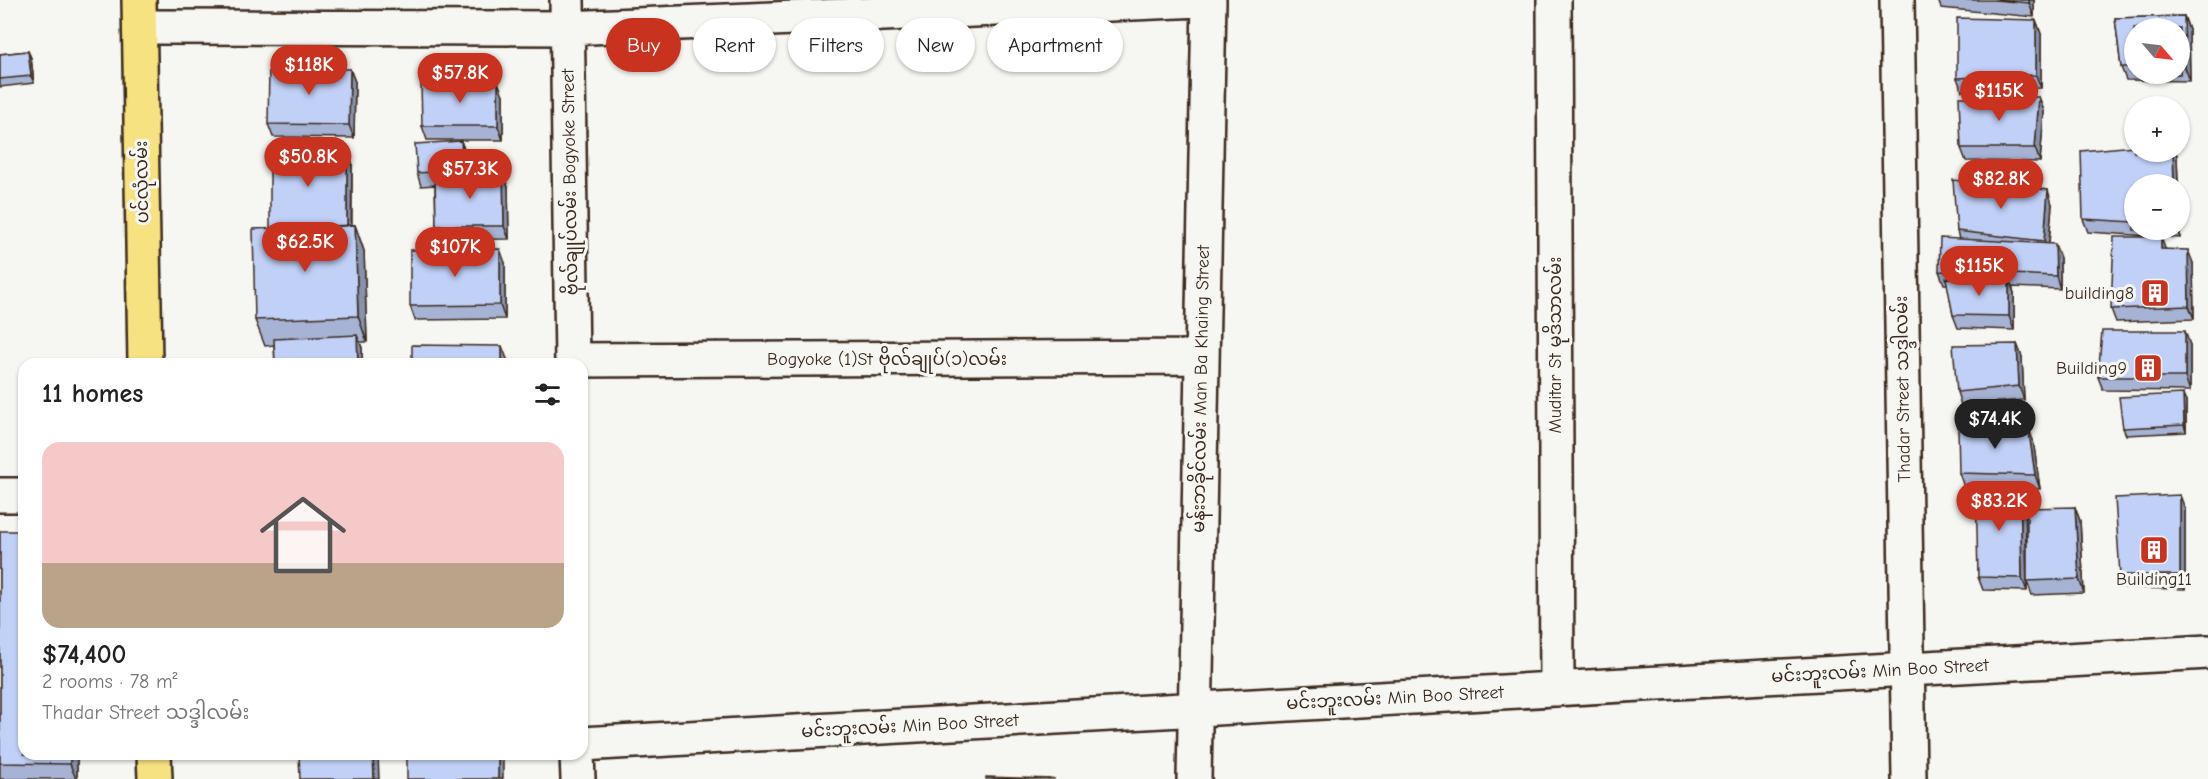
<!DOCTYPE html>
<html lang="en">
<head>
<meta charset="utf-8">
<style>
  :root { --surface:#fff; --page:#f2f2f2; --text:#222; --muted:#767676; --line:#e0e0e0; --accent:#c8321e }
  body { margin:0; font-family:"Comic Neue","Noto Sans Myanmar",sans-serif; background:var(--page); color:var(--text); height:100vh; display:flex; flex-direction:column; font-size:22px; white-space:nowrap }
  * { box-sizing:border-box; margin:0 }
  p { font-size:20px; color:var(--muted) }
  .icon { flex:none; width:33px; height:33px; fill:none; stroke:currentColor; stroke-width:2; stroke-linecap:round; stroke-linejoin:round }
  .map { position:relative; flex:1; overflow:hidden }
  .side { position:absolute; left:18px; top:358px; width:570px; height:402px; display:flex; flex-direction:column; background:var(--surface); border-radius:18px; box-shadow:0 2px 4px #0004 }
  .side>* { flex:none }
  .guide { position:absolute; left:606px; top:18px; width:570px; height:54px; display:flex; gap:12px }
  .needle { width:39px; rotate:118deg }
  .controls { position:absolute; left:2124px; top:18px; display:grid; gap:12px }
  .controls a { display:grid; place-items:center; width:66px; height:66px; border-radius:50%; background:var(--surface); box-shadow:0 2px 4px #0004; font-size:30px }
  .price { position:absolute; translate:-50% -51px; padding:0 14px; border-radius:21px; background:var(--accent); color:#fff; font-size:20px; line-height:39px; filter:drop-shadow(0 2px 3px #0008) }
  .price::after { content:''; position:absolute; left:50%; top:36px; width:18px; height:14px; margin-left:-9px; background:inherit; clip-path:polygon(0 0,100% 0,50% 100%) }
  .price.current { background:#222; color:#fff }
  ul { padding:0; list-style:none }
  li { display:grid; align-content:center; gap:12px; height:318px; padding:0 24px }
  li+li { border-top:2px solid var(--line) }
  li span { display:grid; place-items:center; height:186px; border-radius:18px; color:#555 }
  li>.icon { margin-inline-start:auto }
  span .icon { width:108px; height:108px; fill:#fffc; stroke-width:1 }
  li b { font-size:26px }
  h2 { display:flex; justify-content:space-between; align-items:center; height:72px; padding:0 24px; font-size:26px }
  .pill { padding:0 21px; border-radius:27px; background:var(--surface); box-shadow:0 2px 4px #0004; font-size:21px; line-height:54px }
  .pill.current { background:var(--accent); color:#fff }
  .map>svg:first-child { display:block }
</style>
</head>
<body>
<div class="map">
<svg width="2208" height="779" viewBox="0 0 2208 779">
  <rect width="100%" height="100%" fill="#f6f6f2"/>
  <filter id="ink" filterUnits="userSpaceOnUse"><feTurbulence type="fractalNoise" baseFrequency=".0167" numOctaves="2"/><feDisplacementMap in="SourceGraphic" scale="12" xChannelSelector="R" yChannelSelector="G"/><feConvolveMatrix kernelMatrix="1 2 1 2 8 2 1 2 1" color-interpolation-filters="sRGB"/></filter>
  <g filter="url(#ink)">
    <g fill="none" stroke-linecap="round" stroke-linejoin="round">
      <g stroke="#3b2a1e" stroke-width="38">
        <path id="minor" d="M567,0l5,364
          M1554,0l3,689
          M1897,0l12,779
          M140,27l428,1 633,-28
          M572,360l630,-3
          M0,495h24
          M582,744l1626,-92
          M577,754l1,25
          M1194,779l15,-779"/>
      </g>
      <g stroke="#3b2a1e" stroke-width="38">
        <path id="primary" d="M139,0l6,364
          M154,754l1,25"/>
      </g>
      <use href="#minor" stroke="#f6f6f2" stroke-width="33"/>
      <use href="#primary" stroke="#f7e281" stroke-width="33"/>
    </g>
    <path fill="#a6b3d4" stroke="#3b2a1e" stroke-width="1.5" fill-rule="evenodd" d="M1938,0h96v17l-93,-9z
      M2184,16l5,14 1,51 -64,-1 -5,-13 -6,-49zM2134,28h46v46h-46z
      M2036,20l5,14v54l-79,3 -5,-13z
      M28,51l3,7 3,25 -34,4v-33z
      M350,69l5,13 -1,56 -81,-1 -5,-13z
      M503,95v45h-76l-5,-14z
      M2039,97l5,14 -4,51 -74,-1 -5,-13z
      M461,141l5,14 1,19h36l5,13 1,52 -68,1 -5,-14 -1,-41 -14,1 -4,-13z
      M347,149l5,14v62h3l9,26 3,91h-7l2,6v16h-87l-1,-19 -9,1 -10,-26z
      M2134,152h42l1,4 1,28h-44v46h46v-11v19l-92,-6 -5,-13z
      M2052,204l-3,40 11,14v31l-48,-2 2,6v37l-56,-2 -5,-13 -5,-31h-4l-5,-13 20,-32 -2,-8z
      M2165,249l28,14 1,56 -78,3 -5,-13z
      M505,263v56l-90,1 -5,-14z
      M2017,344l5,13 2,43 -63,5 -4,-13z
      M2190,345v46l-87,-1 -5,-13z
      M2186,401v31l-60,3 -3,-7z
      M2033,440l7,49 -76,-2 -5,-14z
      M2025,502l2,89 -44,-1 -5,-13z
      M2075,507l5,14 4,72 -52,2 -5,-14z
      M2185,509v80l-60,-1 -5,-13z
      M0,531l24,223h53v25h-77z"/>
    <path fill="#8792ad" stroke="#3b2a1e" stroke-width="1.5" d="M2029,0h5v17l-5,-14z
      M2184,16l5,14 1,51 -5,-14z
      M2036,20l5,14v54l-5,-13z
      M28,51l3,7 3,25 -3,-7z
      M350,69l5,13 -1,56 -5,-13z
      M498,82l5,13v45l-5,-14z
      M2039,97l5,14 -4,51 -5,-14z
      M461,141l5,14 2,29 -5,-14z
      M347,149l5,14 -1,80 -4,-13z
      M2173,152h3l1,4 1,28h-4z
      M503,174l5,13 1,52 -5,-13z
      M2048,190l4,14 -4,50 -4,-13z
      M2180,219v19l-3,-8h3z
      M355,225l9,26 3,91 -9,-26z
      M2161,237l5,14 -5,-2z
      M2055,244l5,14v31l-4,-13z
      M500,249l5,14v56l-5,-14z
      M2188,250l5,13 1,56 -5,-13z
      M2009,279l5,14v37l-5,-14z
      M2185,331l5,14v46l-5,-14z
      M357,335l5,13v16h-4z
      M2017,344l5,13 2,43 -5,-14z
      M502,346l5,13v5h-5z
      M2183,394l3,7v31l-2,-7z
      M2028,426l5,14 7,49 -5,-14z
      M2020,488l5,14 2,89 -5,-13z
      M2180,495l5,14v80l-5,-14z
      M2075,507l5,14 4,72 -5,-14z
      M70,754h7v25h-1l-6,-15z
      M373,754h5l1,25h-5z
      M498,754h5v25h-5z"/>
    <path fill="#c1d0f7" stroke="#3b2a1e" stroke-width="1.5" d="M1994,0h35v3z
      M2184,16l1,51h-5v-39h-46v39h-13l-6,-49z
      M1957,18l79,2v55l-79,3z
      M28,51l3,25 -31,3v-25z
      M269,68l81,1 -1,56 -81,-1z
      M498,82v44h-76l-1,-43z
      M1959,97h80l-4,51h-74z
      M461,141l2,29 -46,3 -2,-29z
      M2134,146v6h39l1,32h-40v38l-51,-3 -2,-68z
      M270,149h77v77l-77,2z
      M435,174h68l1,52h-68z
      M1953,180l95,10 -4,51 -87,-10z
      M355,225l3,91 -103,4 -2,-91z
      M2114,237h47v12l27,1 1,56 -78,3z
      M1940,238l115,6 1,32 -117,-5z
      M500,249v56l-90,1v-56z
      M1946,278l63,1v37l-56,-1z
      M2102,331h83v46h-87z
      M357,335l1,29h-83l-1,-25z
      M2017,344l2,42 -62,6 -4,-47z
      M412,345l90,1v18h-90z
      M2183,394l1,31 -61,3 -4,-31z
      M1958,426h70l7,49 -76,-2z
      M1976,487l44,1 2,90 -44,-1z
      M2180,495v80h-60l-5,-77z
      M2075,507l4,72 -52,2v-73z
      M0,531h24v223h46v10l-70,-1z
      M299,754h74l1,25h-74z
      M407,754h91v25h-91z
      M986,777l69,2h-69z"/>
  </g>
  <defs>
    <g id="building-square" transform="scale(1.5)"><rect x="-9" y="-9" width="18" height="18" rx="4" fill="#c8321e" stroke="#f6f6f2"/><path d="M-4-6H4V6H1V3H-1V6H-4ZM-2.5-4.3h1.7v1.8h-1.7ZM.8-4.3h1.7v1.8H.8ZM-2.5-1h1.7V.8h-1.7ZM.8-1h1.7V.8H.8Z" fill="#fff"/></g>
  </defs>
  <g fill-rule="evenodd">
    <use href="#building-square" x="2155" y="293"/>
    <use href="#building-square" x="2148" y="368"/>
    <use href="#building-square" x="2154" y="550"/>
  </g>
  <g text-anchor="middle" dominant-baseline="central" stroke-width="6" stroke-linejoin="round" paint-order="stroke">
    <g font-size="18" fill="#3b2a1e" stroke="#f6f6f2">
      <text transform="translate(142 182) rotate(-91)">ပင်လုံလမ်း</text>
      <text transform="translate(570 182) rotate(-91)">ဗိုလ်ချုပ်လမ်း Bogyoke Street</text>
      <text transform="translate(1555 345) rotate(-90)">Muditar St မုဒိသာလမ်း</text>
      <text x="887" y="359">Bogyoke (1)St ဗိုလ်ချုပ်(၁)လမ်း</text>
      <text transform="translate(1201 389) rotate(-89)">မန်းဘခိုင်လမ်း Man Ba Khaing Street</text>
      <text transform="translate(1903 389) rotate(-91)">Thadar Street သဒ္ဒါလမ်း</text>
      <text transform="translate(1880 671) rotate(-3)">မင်းဘူးလမ်း Min Boo Street</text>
      <text transform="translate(1395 698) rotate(-3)">မင်းဘူးလမ်း Min Boo Street</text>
      <text transform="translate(910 726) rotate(-3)">မင်းဘူးလမ်း Min Boo Street</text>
    </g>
    <g font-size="18" fill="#3b2a1e" stroke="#f6f6f2" text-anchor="end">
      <text x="2134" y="293">building8</text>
      <text x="2127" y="368">Building9</text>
      <text x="2154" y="579" text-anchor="middle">Building11</text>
    </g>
  </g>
</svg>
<div class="controls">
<a><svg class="needle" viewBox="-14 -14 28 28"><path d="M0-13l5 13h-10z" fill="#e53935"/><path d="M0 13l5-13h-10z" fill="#767676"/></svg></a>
<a>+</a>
<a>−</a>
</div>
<b class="price" style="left:309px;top:96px">$118K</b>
<b class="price" style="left:460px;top:104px">$57.8K</b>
<b class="price" style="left:1999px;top:122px">$115K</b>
<b class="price" style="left:308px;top:188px">$50.8K</b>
<b class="price" style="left:470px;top:200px">$57.3K</b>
<b class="price" style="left:2001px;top:210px">$82.8K</b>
<b class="price" style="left:305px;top:273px">$62.5K</b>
<b class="price" style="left:455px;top:278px">$107K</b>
<b class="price" style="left:1979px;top:297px">$115K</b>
<b class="price current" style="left:1995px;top:450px">$74.4K</b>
<b class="price" style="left:1999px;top:532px">$83.2K</b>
<div class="guide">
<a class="pill current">Buy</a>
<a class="pill">Rent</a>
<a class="pill">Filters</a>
<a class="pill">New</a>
<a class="pill">Apartment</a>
</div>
<section class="side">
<h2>11 homes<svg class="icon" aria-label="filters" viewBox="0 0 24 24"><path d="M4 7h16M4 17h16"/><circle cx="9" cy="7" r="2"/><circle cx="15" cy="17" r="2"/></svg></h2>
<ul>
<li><span style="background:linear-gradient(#f6c9c9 65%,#b9a48a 0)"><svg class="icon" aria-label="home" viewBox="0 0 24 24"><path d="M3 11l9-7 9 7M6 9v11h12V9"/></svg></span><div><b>$74,400</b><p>2 rooms · 78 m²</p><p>Thadar Street သဒ္ဒါလမ်း</p></div></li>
</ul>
</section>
</div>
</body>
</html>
